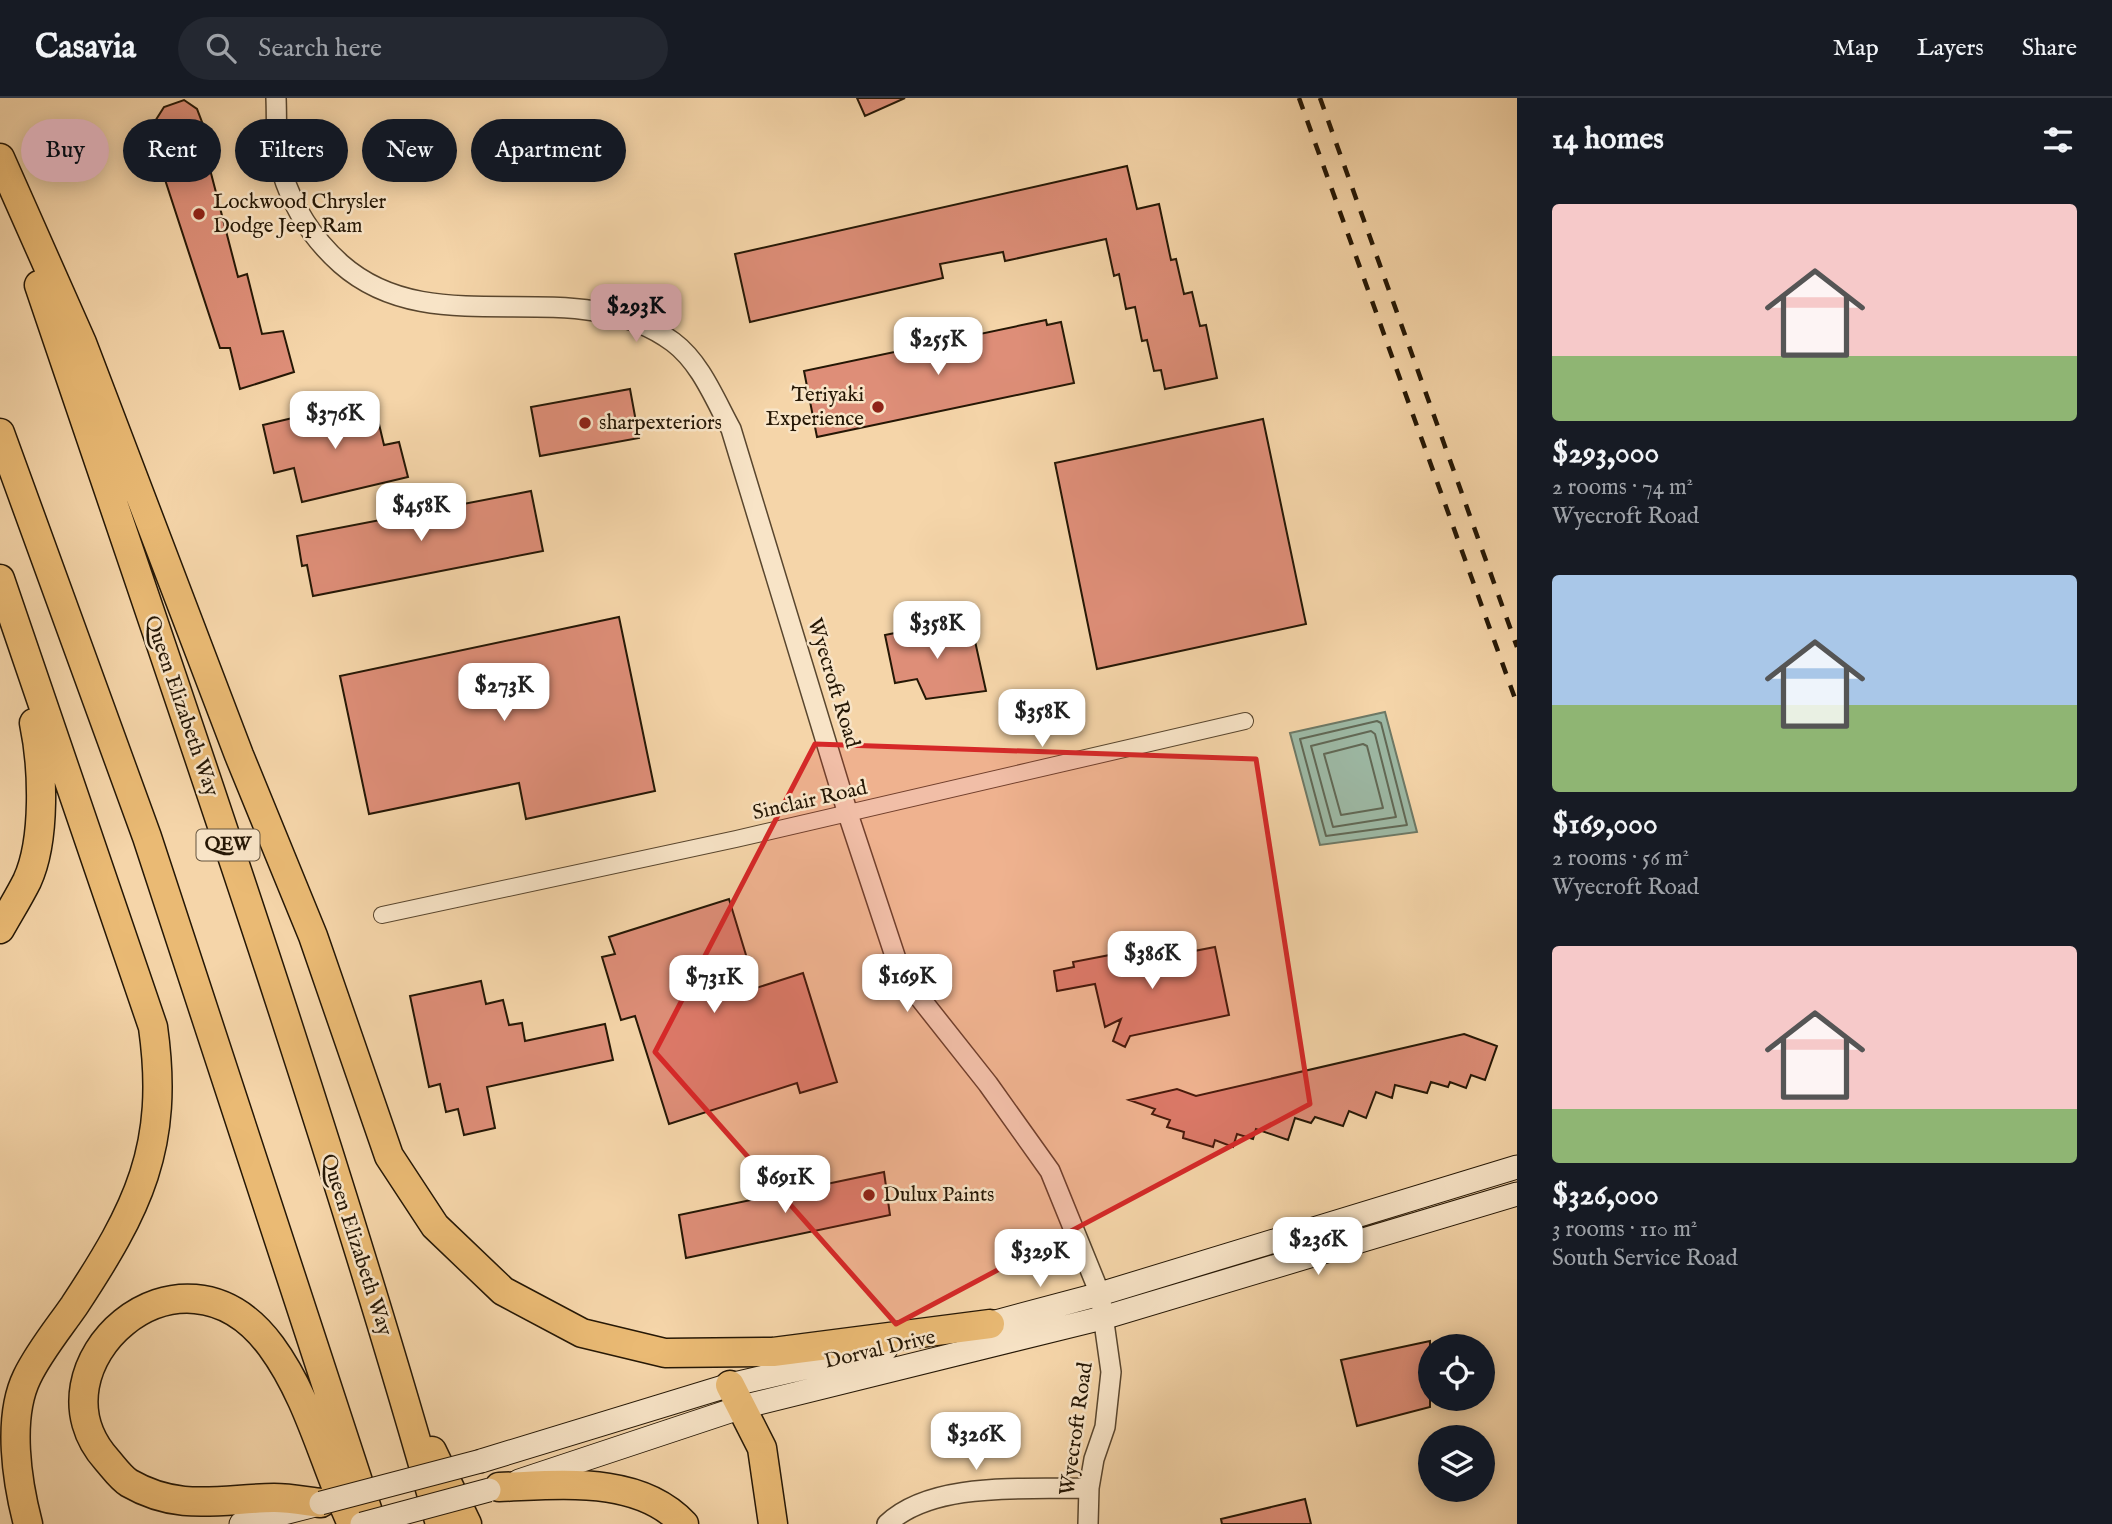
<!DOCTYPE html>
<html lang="en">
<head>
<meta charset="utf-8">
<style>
  :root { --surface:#171b24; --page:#242831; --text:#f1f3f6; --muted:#9ea1a6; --line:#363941; --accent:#c59692 }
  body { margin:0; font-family:"IM FELL English",serif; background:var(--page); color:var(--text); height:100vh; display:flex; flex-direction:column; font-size:26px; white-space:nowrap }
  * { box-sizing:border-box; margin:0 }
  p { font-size:23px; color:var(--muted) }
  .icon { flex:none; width:38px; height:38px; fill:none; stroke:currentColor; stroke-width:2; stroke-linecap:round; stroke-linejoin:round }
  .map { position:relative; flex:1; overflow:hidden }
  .details { display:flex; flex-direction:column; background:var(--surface); width:595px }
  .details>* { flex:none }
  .hud { position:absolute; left:21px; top:21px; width:665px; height:63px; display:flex; gap:14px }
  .tools { position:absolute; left:1418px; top:1236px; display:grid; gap:14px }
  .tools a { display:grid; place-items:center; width:77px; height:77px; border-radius:50%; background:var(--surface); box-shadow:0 4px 18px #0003; font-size:35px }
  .price { position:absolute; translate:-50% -60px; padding:0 16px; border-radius:14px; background:#fff; color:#222; font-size:23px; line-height:46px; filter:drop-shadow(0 2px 4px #0008) }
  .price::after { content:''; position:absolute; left:50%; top:42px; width:21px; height:16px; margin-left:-10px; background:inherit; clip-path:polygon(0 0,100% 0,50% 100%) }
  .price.active { background:var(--accent); color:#111 }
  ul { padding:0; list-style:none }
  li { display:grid; align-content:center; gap:14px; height:371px; padding:0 35px }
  li span { display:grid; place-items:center; height:217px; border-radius:7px; color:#555 }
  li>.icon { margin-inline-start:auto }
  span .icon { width:126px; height:126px; fill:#fffc; stroke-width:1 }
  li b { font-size:30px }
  h2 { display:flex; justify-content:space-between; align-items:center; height:84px; padding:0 35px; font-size:30px }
  .chip { padding:0 24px; border-radius:32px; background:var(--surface); box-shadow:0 4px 18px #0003; font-size:24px; line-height:63px }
  .chip.active { background:var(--accent); color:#111 }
  header { display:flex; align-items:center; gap:42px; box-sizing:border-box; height:98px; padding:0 35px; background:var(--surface); border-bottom:2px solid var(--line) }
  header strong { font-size:33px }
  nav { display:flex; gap:38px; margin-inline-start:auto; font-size:24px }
  .search { width:490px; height:63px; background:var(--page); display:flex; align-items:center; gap:18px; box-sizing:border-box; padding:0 24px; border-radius:38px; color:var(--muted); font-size:26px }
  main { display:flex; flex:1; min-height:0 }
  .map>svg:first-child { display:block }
</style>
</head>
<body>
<header>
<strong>Casavia</strong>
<div class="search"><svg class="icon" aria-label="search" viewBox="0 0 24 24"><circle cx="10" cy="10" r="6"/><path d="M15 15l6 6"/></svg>Search here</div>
<nav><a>Map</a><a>Layers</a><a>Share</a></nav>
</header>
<main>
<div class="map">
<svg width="1517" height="1426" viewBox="0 0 1517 1426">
  <rect width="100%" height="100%" fill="#f5d5a9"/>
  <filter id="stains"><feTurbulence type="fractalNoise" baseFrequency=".00286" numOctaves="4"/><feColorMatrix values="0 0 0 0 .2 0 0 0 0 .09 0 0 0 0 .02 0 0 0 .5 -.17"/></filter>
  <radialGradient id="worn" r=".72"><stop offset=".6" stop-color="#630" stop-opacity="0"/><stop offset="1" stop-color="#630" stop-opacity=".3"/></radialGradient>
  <path fill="#9db9a5" stroke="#6d7865" stroke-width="2" d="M1385,614l32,120 -97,13 -30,-112z"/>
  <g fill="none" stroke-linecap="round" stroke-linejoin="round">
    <path stroke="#616855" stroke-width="2" d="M1377,623l4,2 26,102 -81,11 -26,-97z
      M1371,633l4,3 21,83 -63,10 -22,-81z
      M1363,646l4,2 16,62 -42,7 -17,-61z"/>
  </g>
  <path fill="#de8e78" stroke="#251705" stroke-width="2" d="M857,0h48l-40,18z
    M184,2l13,9 16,42 -7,3 32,123 9,-3 15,60 21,-3 11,41 -54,17 -10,-41h-10l-64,-196 -4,-26 12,-19z
    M1127,68l10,43 22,-5 12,56 5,-1 8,35 8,-2 8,34 6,-1 11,53 -52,11 -4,-19 -7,1 -7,-31 -5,1 -7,-34 -9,2 -7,-35 -5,2 -8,-37 -101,22 -2,-9 -63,12 3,14 -193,44 -15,-68z
    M1046,222l1,5 14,-3 13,61 -257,54 -13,-66z
    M630,291l9,49 -99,18 -9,-49z
    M373,301l11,46 15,-3 9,35 -106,25 -8,-34 -20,5 -11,-48z
    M1263,321l43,205 -209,45 -42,-206z
    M531,393l12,60 -230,45 -6,-31 -5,1 -5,-30z
    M619,519l36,174 -129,28 -7,-36 -150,31 -29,-138z
    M934,527l4,10 24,-6 1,6 10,-3 13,59 -60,8 -9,-20 -22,4 -10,-48z
    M729,801l27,89 47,-15 34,109 -37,11 -3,-10 -128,41 -34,-108 -14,4 -19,-63 13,-3 -6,-17z
    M1215,849l14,68 -99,21 -5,11 -12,-6 8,-22 -16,8 -10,-43 -38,7 -3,-20 20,-4 -1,-5 42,-8 2,12z
    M481,883l5,23 17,-4 6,25 13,-2 3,18 80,-17 8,36 -126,27 8,41 -31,7 -6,-26 -12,3 -6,-28 -11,3 -19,-91z
    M1464,936l33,12 -12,34 -14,-5 -5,13 -16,-6 -2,5 -17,-5 -4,11 -32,-8 -3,13 -16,-6 -10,26 -17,-7 -6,15 -28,-9 -4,6 -16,-5 -7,22 -32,-11 -3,10 -16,-5 -4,13 -18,-7 -2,7 -30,-9 1,-6 -17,-5 3,-7 -18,-6 3,-5 -26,-9 48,-11 19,7z
    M884,1074l6,43 -204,43 -7,-43z
    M1430,1243v66l-73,19 -16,-66z
    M1305,1401l6,25h-89l-1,-5z"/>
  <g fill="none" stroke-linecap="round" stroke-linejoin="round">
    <g stroke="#59462e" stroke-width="18">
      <path id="minor" d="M382,817l354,-76 509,-118"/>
    </g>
    <g stroke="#59462e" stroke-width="22">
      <path id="tertiary" d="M276,0c1,23 -1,52 6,74 11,36 31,67 59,92 94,83 233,5 332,78 28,21 42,58 58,87l117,385 50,151 14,23 76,96 62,87 50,123 11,78 -6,55 -11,32 -5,29 -1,36
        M887,1426c46,-44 142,-34 202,-36"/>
    </g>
    <g stroke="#251705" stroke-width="25">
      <path id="secondary" d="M973,1230l127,-34 417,-127
        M481,1363l249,-76 156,-36
        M519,1383l223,-74 364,-90 411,-123
        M241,1426l74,-19"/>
    </g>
    <g stroke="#251705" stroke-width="31">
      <path id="motorway" d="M0,60l82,185 157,412 74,181 76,220 46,70 68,65 79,42 83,20 108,-1 217,-28
        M39,187c139,411 283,821 401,1239
        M0,335l147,404 225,687
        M0,481l153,448c17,120 -15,182 -79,279 -16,23 -35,46 -47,71 -20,41 -10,105 1,147
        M0,831c9,-16 19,-32 27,-48 19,-41 16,-115 7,-158
        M730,1287l32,63 11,76
        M432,1353l35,73
        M499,1389c61,-2 139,-12 185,37
        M321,1405c-16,-2 -32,-5 -47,-5 -54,1 -95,14 -145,-15 -8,-5 -15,-15 -22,-23 -83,-92 73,-237 164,-114 39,53 53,119 81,178"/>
    </g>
    <use href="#minor" stroke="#f8e4c7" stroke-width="16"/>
    <use href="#tertiary" stroke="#f8e4c7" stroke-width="19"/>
    <use href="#secondary" stroke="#f8e4c7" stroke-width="23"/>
    <use href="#motorway" stroke="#eaba74" stroke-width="28"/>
    <path stroke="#251705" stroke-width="4.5" stroke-dasharray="12 12" stroke-linecap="butt" d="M1299,0l218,606
      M1320,0l197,549"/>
    <g stroke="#251705" stroke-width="25" stroke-linecap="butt">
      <path id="secondary-bridge" d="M321,1405l160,-42
        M362,1426l127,-34"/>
    </g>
    <use href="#secondary-bridge" stroke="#f8e4c7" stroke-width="23"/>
  </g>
  <path fill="#d62828" fill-opacity="0.2" stroke="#d62828" stroke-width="5" stroke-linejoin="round" d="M815,646l441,15 54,345 -414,220 -241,-272z"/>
  <g fill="#8f2418" stroke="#f8e4c7" stroke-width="2.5">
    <circle cx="199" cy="116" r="7"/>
    <circle cx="878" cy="309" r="7"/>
    <circle cx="585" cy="325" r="7"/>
    <circle cx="869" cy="1097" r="7"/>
  </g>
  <g text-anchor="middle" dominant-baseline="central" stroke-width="5" stroke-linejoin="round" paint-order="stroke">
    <rect fill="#f8e4c7" stroke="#64543f" stroke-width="2" x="196.5" y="731.5" width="63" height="31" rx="5"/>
    <g font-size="19" font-weight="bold" fill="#251705">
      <text x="228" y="747">QEW</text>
    </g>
    <g font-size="21" fill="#251705" stroke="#f8e4c7" text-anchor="start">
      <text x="213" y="104">Lockwood Chrysler<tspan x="213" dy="24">Dodge Jeep Ram</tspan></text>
      <text x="864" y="297" text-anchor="end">Teriyaki<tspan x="864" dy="24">Experience</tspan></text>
      <text x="599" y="325">sharpexteriors</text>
      <text x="883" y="1097">Dulux Paints</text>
    </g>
    <g font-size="21" fill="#251705" stroke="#f8e4c7">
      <text transform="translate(833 585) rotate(73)">Wyecroft Road</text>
      <text transform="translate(181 608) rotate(71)">Queen Elizabeth Way</text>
      <text transform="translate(810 703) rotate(-13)">Sinclair Road</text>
      <text transform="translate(356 1147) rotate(72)">Queen Elizabeth Way</text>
      <text transform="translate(880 1252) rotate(-13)">Dorval Drive</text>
      <text transform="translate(1077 1331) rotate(-82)">Wyecroft Road</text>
    </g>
  </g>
  <rect width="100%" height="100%" filter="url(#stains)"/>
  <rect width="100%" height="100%" fill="url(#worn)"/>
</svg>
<div class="tools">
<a><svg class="icon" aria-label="locate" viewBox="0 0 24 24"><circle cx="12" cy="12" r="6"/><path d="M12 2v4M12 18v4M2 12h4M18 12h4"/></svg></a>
<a><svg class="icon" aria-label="layers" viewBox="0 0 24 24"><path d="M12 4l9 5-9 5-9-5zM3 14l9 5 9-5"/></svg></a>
</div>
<b class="price active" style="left:636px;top:246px">$293K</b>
<b class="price" style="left:938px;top:279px">$255K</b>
<b class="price" style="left:335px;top:353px">$376K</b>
<b class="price" style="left:421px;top:445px">$458K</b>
<b class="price" style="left:937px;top:563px">$358K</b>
<b class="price" style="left:504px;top:625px">$273K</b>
<b class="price" style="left:1042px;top:651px">$358K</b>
<b class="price" style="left:1152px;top:893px">$386K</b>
<b class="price" style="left:907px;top:916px">$169K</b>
<b class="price" style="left:714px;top:917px">$731K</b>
<b class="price" style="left:785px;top:1117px">$691K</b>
<b class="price" style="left:1318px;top:1179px">$236K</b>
<b class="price" style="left:1040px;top:1191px">$329K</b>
<b class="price" style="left:976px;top:1374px">$326K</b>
<div class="hud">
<a class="chip active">Buy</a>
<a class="chip">Rent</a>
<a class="chip">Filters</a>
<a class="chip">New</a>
<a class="chip">Apartment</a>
</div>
</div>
<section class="details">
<h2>14 homes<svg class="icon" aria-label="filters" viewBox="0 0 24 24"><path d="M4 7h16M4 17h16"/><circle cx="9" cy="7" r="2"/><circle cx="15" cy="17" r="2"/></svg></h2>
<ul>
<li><span style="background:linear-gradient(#f6c9c9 70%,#8fb573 0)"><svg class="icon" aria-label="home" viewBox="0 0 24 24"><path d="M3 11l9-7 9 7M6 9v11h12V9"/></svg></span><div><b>$293,000</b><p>2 rooms · 74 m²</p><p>Wyecroft Road</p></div></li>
<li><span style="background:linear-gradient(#a9c7e8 60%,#8fb573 0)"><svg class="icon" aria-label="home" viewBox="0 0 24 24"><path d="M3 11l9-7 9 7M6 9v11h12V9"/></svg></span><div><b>$169,000</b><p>2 rooms · 56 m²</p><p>Wyecroft Road</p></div></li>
<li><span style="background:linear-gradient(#f6c9c9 75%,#8fb573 0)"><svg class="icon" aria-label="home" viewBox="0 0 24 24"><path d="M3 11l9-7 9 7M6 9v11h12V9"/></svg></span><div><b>$326,000</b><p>3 rooms · 110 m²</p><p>South Service Road</p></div></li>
</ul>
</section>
</main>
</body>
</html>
